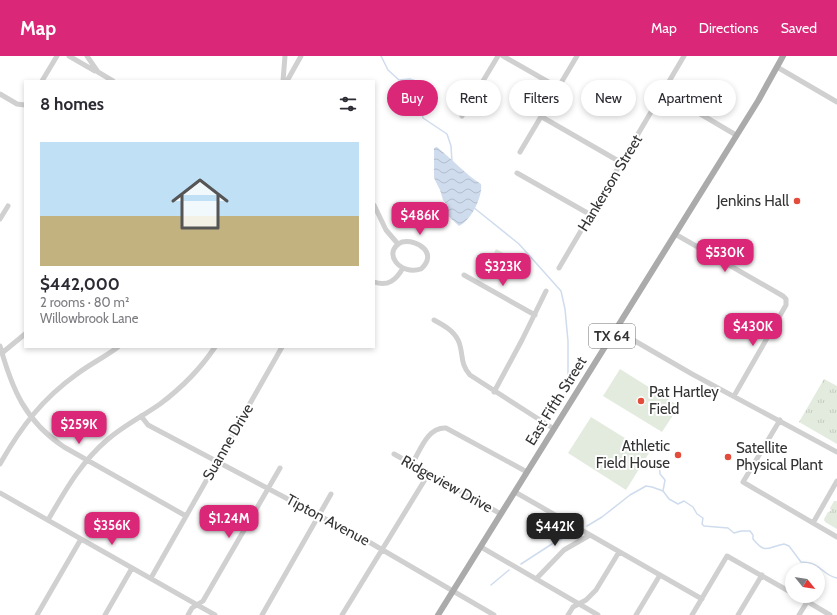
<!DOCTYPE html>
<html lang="en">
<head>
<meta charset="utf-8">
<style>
  :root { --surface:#fff; --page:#f2f2f3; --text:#2b2b33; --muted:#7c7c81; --accent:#db2777 }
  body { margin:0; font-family:Cabin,sans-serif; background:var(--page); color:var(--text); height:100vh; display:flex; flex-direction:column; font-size:15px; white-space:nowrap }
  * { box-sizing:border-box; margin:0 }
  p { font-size:13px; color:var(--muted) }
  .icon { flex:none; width:22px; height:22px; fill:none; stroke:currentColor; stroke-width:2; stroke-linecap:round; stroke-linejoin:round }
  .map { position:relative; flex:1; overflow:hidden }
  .drawer { position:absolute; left:24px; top:24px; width:351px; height:268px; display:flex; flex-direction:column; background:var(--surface); border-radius:0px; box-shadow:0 2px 6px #0003 }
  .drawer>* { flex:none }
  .banner { position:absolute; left:387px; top:24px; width:380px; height:36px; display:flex; gap:8px }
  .needle { width:26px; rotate:120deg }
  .fabs { position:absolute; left:785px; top:507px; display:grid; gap:8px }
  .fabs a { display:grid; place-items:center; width:40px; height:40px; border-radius:50%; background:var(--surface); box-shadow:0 2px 6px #0003; font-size:20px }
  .price { position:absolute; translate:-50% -34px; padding:0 9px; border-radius:8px; background:var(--accent); color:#fff; font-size:13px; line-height:26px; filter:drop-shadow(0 1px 2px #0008) }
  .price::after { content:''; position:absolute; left:50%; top:24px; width:12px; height:9px; margin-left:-6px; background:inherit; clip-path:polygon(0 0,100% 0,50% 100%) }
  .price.on { background:#222; color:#fff }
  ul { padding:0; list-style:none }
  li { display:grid; align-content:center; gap:8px; height:212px; padding:0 16px }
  li span { display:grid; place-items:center; height:124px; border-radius:0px; color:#555 }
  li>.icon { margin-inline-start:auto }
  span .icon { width:72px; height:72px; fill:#fffc; stroke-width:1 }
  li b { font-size:17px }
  h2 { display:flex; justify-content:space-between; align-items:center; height:48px; padding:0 16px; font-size:17px }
  .tag { padding:0 14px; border-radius:18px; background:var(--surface); box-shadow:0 2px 6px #0003; font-size:14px; line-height:36px }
  .tag.on { background:var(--accent); color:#fff }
  header { display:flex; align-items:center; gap:24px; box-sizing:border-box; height:56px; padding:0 20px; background:var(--accent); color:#fff }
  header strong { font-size:19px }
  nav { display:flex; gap:22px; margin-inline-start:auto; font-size:14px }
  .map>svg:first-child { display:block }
</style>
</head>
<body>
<header>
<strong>Map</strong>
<nav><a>Map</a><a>Directions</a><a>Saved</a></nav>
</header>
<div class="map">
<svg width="837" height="559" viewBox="0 0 837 559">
  <defs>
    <pattern id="park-tufts" width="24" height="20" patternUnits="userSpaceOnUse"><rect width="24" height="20" fill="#e3ebdf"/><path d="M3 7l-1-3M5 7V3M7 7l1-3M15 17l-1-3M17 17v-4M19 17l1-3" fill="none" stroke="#c3cac0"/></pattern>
    <pattern id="water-waves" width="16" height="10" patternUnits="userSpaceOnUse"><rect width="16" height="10" fill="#cfdced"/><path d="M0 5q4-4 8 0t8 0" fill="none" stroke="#b2bdcc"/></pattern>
  </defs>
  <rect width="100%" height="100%" fill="#fff"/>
  <path fill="#e3ebdf" d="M496,193l13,7 -3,6 -13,-7z
    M620,313l59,37 -17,26 -59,-36z
    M591,361l58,36 -23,37 -58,-37z"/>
  <path fill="url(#park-tufts)" d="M824,323l13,7v58l-38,-22z
    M834,445h3v28l-12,-7 -1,-3 4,-7 3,-1 -1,-3z"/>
  <path fill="url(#water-waves)" d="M437,91c15,12 28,27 44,37 2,12 -10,37 -22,42l-11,-10v-10l-5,-6 -3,-10 -6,-12v-30z"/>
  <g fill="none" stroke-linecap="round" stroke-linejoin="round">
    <path stroke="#cfdced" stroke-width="1.5" d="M381,0l7,14 11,10 11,-1 9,3v9l7,9 1,5 -6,5 2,8 24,16 4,12 1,16
      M473,151l46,37 42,47 4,18 3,32v40l3,2
      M659,404l1,14 5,6 -2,11
      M587,470l15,-9 28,-22 16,-9 6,1 11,4 6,8 9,5 6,-3 9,6 4,7 6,4 -1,6 2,2 24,2 6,5 7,-2h9l3,4v4c13,16 14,8 31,5l5,2 12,16c20,0 22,14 36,16
      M521,508l34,-22 21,-10
      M491,529l18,-15"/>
    <path stroke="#d0d0d0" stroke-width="5" d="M69,0l26,15
      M87,0l11,16 15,9
      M503,0l56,32
      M777,11l60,35
      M42,25l15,-25
      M283,25l2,-25
      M287,25l14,-25
      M663,36l73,43
      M0,38l17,10 8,1
      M462,60l36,-60
      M542,61l80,46
      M520,96l57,-96
      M517,117l74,42
      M374,149l12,25 12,14
      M0,163l8,-13
      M675,178l108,62 3,3v6l-52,91
      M402,186c17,-3 36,12 19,27 -21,7 -40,-17 -19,-27z
      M559,212l125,-212
      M464,219l71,40
      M374,226c14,5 22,-2 29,-14
      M434,264c9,5 19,10 24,20 6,12 1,23 12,35l84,54
      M616,274l76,44 145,78
      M0,290c12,43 25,75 64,101l122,69
      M2,297l23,-19
      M494,336l28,-52 24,-49
      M141,360l7,9 221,117 125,73
      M780,364l-37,62 94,55
      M394,398l107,60
      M0,408c21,-37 42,-65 77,-90 13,-10 28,-17 41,-27
      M412,408c8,-13 15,-37 34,-36l81,44
      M515,436l187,107
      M0,437l215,122
      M48,464c17,-29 33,-58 59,-80 16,-14 36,-24 53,-36 20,-15 41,-36 55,-57
      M813,467l24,-42
      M481,491l117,68
      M151,522l131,-231
      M536,523l28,-29 26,-15
      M798,540l32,19
      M37,559l44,-76
      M105,559l27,-47
      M188,559l4,-7 11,-7 77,-133
      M262,559l69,-121
      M342,559l87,-142
      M568,559l5,-8 13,-7 10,-10 23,-38
      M636,559l24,-40
      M692,559l35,-59 65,37
      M738,559l24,-40
      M799,559l8,-13"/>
    <path stroke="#ababab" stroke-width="6" d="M438,559l320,-514 25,-45"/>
  </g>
  <g fill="#e34c3b" stroke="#fff" stroke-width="1.5">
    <circle cx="797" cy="145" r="4"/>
    <circle cx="641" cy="345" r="4"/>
    <circle cx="678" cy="399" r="4"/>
    <circle cx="728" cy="401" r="4"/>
  </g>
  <g text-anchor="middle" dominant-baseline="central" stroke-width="4" stroke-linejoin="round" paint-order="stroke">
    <rect fill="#fff" stroke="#707070" stroke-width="1" x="589" y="268" width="46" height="24" rx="3"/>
    <g font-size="14" font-weight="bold" fill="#333">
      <text x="612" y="280">TX 64</text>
    </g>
    <g font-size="15" fill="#333" stroke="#fff">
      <text transform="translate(610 127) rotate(-59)">Hankerson Street</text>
      <text transform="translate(556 345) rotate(-58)">East Fifth Street</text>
      <text transform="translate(228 386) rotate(-60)">Suanne Drive</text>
      <text transform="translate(447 428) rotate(29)">Ridgeview Drive</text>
      <text transform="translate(328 464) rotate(28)">Tipton Avenue</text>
    </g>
    <g font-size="15" fill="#333" stroke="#fff" text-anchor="end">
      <text x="789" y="145">Jenkins Hall</text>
      <text x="649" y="336" text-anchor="start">Pat Hartley<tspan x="649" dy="17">Field</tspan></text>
      <text x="670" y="390">Athletic<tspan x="670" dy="17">Field House</tspan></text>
      <text x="736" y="392" text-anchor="start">Satellite<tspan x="736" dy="17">Physical Plant</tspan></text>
    </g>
  </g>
</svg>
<div class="fabs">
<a><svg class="needle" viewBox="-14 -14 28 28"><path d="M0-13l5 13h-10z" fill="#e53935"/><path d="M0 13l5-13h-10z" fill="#7c7c81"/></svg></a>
</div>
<b class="price" style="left:420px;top:180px">$486K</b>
<b class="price" style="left:725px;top:217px">$530K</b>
<b class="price" style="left:503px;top:231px">$323K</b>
<b class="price" style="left:753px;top:291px">$430K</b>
<b class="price" style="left:79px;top:389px">$259K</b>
<b class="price" style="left:229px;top:483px">$1.24M</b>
<b class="price" style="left:112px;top:490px">$356K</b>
<b class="price on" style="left:555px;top:491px">$442K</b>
<div class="banner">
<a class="tag on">Buy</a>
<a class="tag">Rent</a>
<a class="tag">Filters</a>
<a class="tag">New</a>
<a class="tag">Apartment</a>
</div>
<section class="drawer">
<h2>8 homes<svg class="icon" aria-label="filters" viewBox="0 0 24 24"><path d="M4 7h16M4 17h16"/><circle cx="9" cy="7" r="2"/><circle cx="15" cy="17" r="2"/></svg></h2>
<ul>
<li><span style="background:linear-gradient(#bfe0f5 60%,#c2b280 0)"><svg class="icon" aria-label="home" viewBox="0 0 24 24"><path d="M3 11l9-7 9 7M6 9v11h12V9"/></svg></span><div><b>$442,000</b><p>2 rooms · 80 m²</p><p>Willowbrook Lane</p></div></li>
</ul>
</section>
</div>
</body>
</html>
